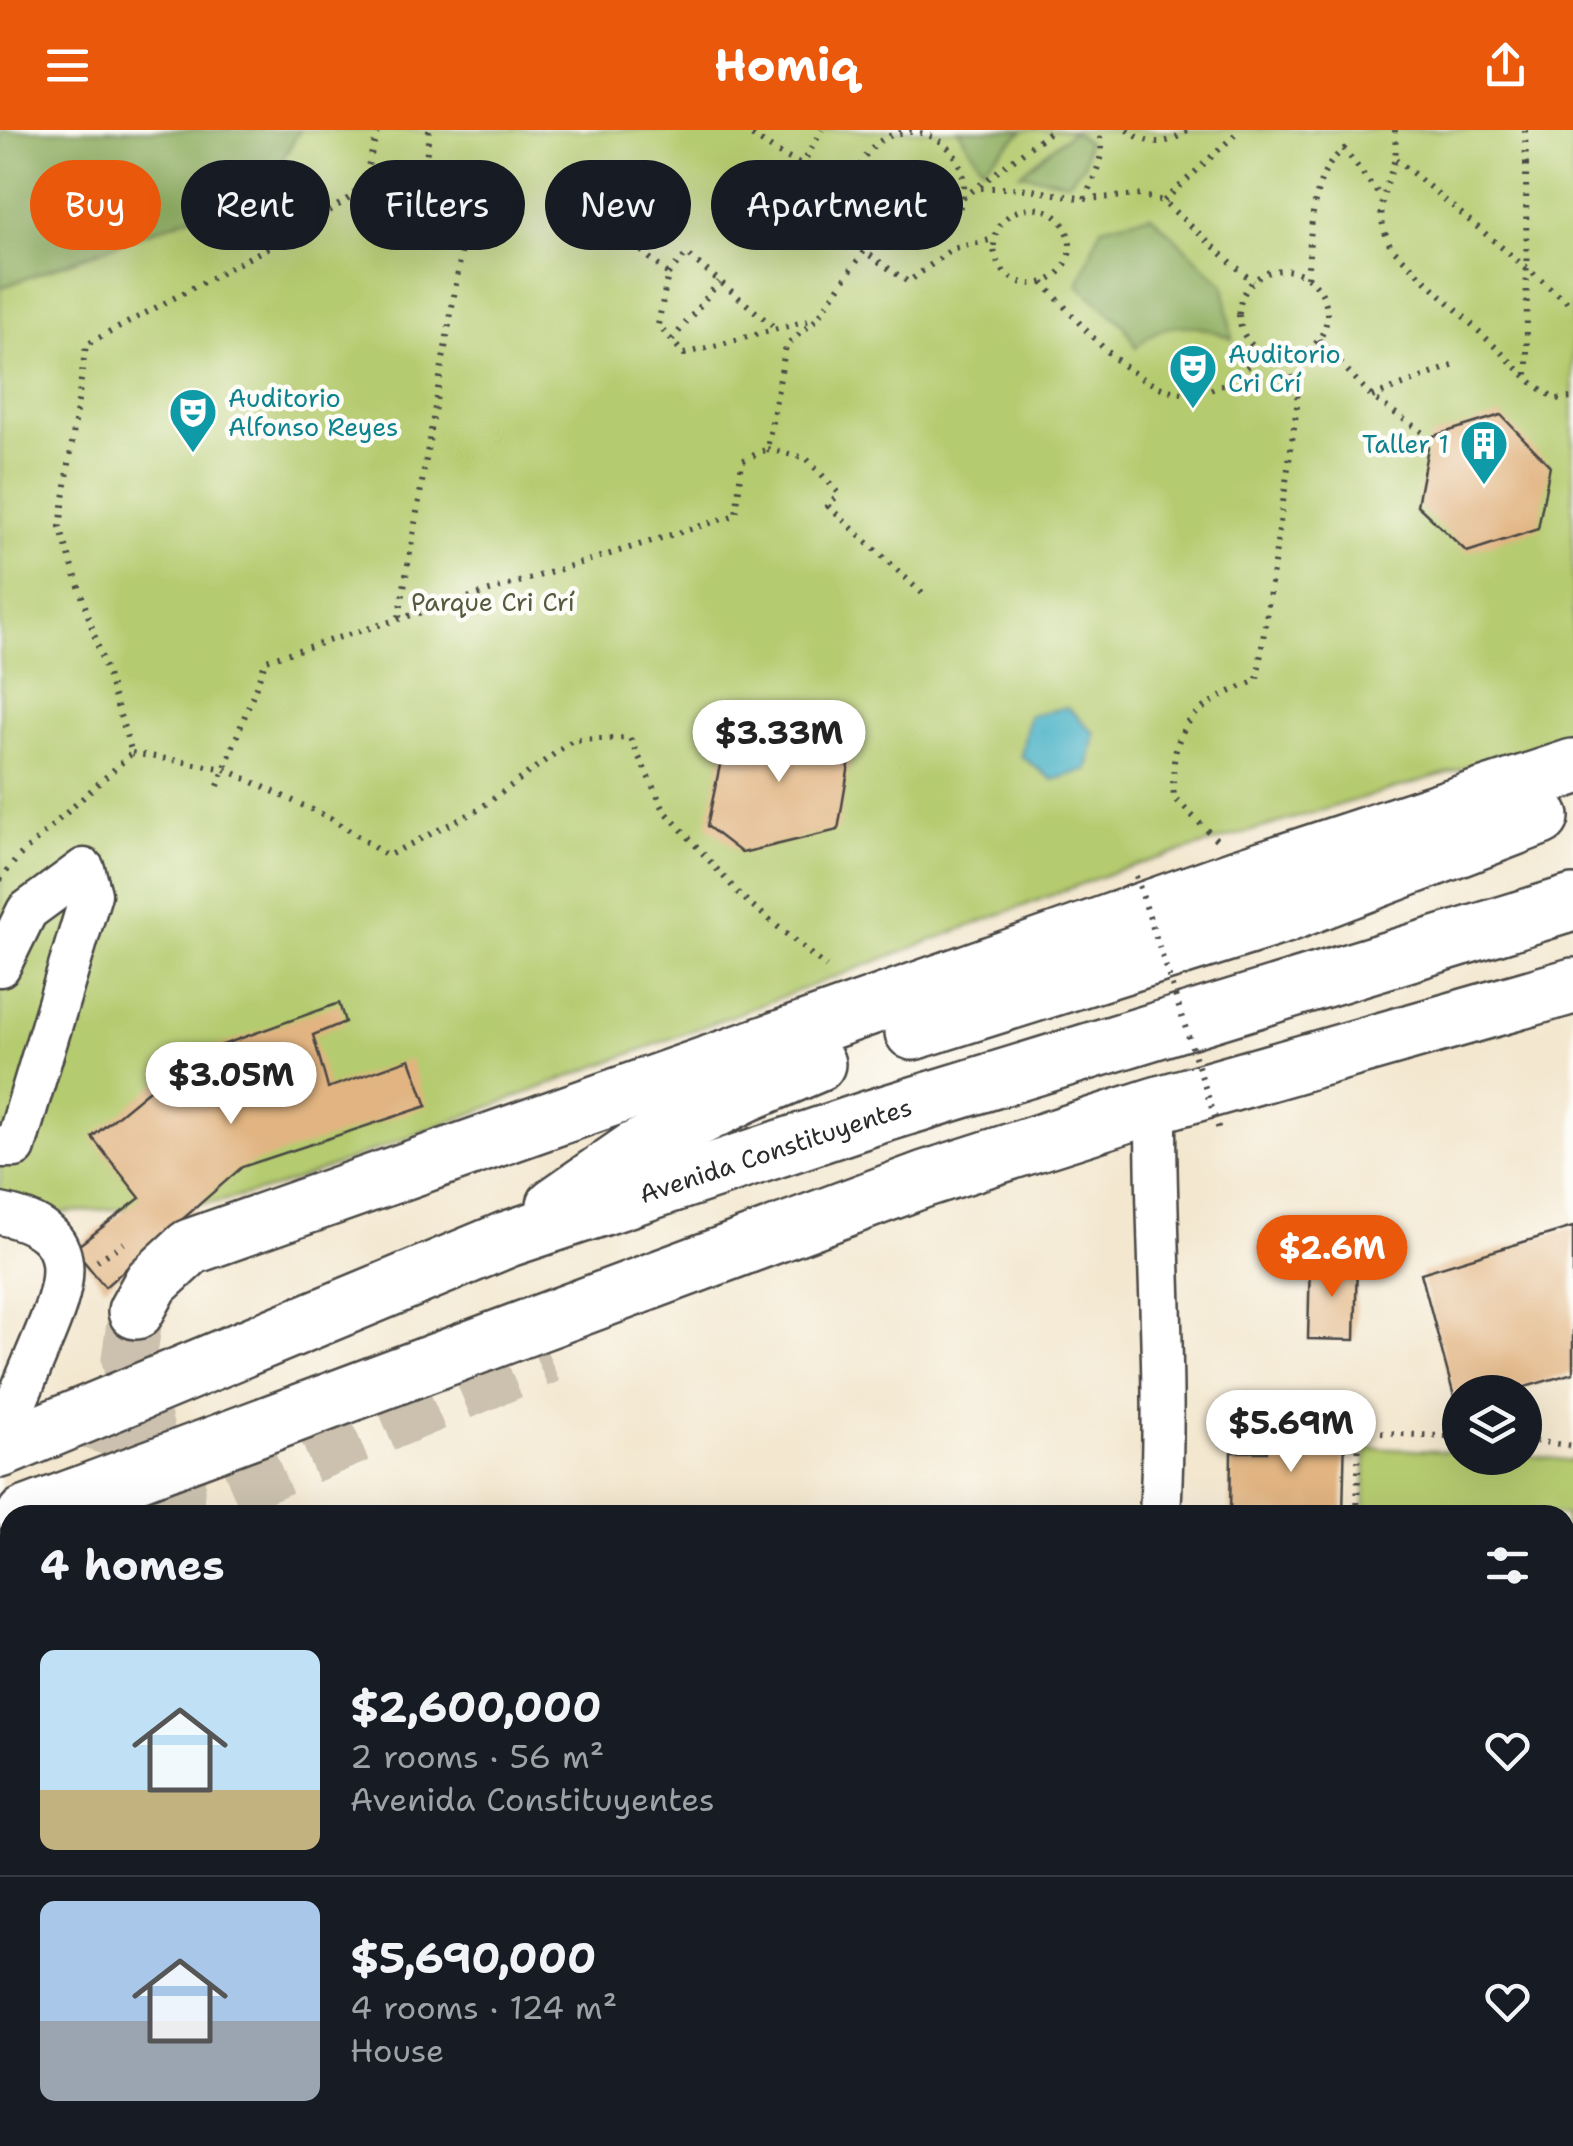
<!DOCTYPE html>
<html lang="en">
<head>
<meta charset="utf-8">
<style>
  :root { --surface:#171b24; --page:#20242c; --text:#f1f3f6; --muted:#9ea1a6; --line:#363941; --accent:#ea580c }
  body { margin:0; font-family:"Shantell Sans",sans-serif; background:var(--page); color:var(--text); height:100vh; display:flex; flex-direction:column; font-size:38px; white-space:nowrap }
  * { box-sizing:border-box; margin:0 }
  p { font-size:32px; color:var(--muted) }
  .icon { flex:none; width:55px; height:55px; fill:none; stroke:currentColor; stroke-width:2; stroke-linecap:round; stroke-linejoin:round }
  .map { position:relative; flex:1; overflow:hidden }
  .details { position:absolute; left:0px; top:1375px; width:1575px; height:642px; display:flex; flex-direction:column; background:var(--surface); border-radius:30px 30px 0 0; box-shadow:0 10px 40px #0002 }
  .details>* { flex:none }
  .guide { position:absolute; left:30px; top:30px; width:1000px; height:90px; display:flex; gap:20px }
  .fabs { position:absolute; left:1442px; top:1245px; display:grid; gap:20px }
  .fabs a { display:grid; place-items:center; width:100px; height:100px; border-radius:50%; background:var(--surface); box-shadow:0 10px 40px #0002; font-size:50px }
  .price { position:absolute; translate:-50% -85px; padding:0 22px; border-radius:35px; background:#fff; color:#222; font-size:32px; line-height:65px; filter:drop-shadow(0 2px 5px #0008) }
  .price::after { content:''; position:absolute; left:50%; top:60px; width:30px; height:22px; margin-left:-15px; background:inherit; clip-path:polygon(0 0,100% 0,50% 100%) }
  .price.current { background:var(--accent); color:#fff }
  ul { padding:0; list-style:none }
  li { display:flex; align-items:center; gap:30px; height:250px; padding:0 40px }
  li+li { border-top:2px solid var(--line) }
  li span { display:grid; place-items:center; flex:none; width:280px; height:200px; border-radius:15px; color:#555 }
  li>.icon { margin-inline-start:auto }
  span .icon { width:120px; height:120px; fill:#fffc; stroke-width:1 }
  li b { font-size:42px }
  h2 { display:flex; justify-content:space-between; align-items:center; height:120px; padding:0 40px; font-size:42px }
  .chip { padding:0 35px; border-radius:45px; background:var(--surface); box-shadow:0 10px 40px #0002; font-size:35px; line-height:90px }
  .chip.current { background:var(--accent); color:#fff }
  header { display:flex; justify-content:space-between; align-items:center; height:130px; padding:0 40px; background:var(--accent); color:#fff; font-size:45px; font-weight:700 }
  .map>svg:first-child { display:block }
</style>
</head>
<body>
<header><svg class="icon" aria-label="menu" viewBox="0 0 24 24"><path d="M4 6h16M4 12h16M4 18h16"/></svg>Homiq<svg class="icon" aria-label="share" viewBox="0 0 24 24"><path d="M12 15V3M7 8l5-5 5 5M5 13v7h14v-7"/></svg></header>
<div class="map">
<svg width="1573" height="2016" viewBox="0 0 1573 2016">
  <rect width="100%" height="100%" fill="#fdfcf7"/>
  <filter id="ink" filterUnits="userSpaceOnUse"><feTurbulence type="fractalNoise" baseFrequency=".01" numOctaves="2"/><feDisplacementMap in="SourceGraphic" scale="20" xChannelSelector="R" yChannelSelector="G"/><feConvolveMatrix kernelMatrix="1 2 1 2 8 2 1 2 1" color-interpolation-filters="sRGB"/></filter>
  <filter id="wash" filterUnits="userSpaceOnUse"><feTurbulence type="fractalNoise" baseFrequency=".0048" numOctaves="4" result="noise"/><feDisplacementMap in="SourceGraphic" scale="40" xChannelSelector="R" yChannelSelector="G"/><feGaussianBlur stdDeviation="2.25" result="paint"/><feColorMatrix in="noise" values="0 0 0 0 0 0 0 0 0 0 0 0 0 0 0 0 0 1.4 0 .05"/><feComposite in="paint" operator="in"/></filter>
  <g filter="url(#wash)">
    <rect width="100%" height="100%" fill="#f3e7cf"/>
    <path fill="#b5cb6f" stroke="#707b4d" stroke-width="2.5" d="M300,0h1273v606l-457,135 -839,316 -59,15 -163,11 -55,-16v-909l264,-99z
      M1366,1318l94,4v6l65,-3 48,6v83h-8v-29h-201z
      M1573,1478v295h-8v-294z
      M1573,1864v152h-309l-29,-8h330v-143z"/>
    <path fill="#90af62" stroke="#5e6d46" stroke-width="2.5" d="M0,0h300l-36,59 -264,99z
      M958,0h66l-41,37z
      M1073,1l14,11 -3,22 -16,18 -48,-8z
      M1151,85l73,70 8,54c-35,-16 -68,-22 -96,9l-12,-23 -46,-40 23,-58z"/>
    <path fill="#48b2c6" stroke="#3a6e78" stroke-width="2.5" d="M1067,577l28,26 -7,36 -35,11 -32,-24 8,-40z"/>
    <g id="blocks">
      <path fill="#e1b481" d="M1501,285l49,51 -12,63 -71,23 -50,-47 13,-68z
        M803,583l48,40 -13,77 -96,23 -35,-27 19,-89z
        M339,873l6,19 -32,13 15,53 82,-29 17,47 -185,61 -137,120 -31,-38 66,-51 -48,-61 97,-80z
        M1573,1097v146l-65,19h-48l-1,23 -38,-142z
        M1310,1129l47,1 -2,80 -47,-1z
        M1267,1300l78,1 -2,84h-113l1,-63h36z"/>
    </g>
  </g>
  <g filter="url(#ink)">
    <use href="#blocks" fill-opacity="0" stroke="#494744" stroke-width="2.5"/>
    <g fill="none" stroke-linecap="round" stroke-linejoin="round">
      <path stroke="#cbc1ae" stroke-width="40" stroke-dasharray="40 20" stroke-linecap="butt" d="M82,1381l47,-152"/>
      <path stroke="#cbc1ae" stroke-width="55" stroke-dasharray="55 28" stroke-linecap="butt" d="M136,1181l-7,48 29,116 24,19 31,2 336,-140"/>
      <g stroke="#494744" stroke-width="45">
        <path id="minor" d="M0,836l27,-55 57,-42 7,25 -76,253h-15
          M1156,975c-1,137 12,273 4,410
          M0,1084c88,17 65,73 39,134 -13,31 -26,62 -39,93
          M41,2008l4,8
          M1099,2008l3,8
          M80,2016v-8
          M1182,2016l3,-8"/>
      </g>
      <g stroke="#494744" stroke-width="60">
        <g id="highway">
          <path d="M913,902l369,-116 259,-99"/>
          <path d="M555,1075l79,-55 112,-56 71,-30"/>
          <path d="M136,1181l16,-29 38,-35 1048,-370 335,-110"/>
          <path id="s1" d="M0,1320l508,-211 363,-121 702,-215"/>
          <path d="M25,1385l900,-336 231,-74 417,-119"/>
        </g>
      </g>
      <path stroke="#494744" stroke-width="6" stroke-dasharray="2.5 8" stroke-linecap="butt" d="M429,0l-6,62 52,-25
        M743,0c44,28 62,47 117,35
        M1127,0c20,15 41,17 60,0
        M1395,0c0,10 2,22 -1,32 -10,36 -21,47 -3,85l144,138 21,14 17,-1
        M1525,0l1,34
        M856 56a54 54 0 1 1 108 0a54 54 0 1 1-108 0Z
        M1396,29l177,148
        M801,37l21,-37
        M981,58h39l65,11 55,-4 23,6 90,81
        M570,59l98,85 -10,51 26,29 127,-34
        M963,68l89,-68
        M1085,69c8,-21 24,-47 12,-69
        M1164,71l76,-71
        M994 116a38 38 0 1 1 76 0a38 38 0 1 1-76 0Z
        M1239 184a44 44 0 1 1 88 0a44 44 0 1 1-88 0Z
        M668,144l19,-20 88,74
        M1307,147c5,-43 1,-100 37,-128l36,47
        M1043,153c61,65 133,168 219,69
        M672,210l47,-58
        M1319,210l53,57 50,35
        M1527,221v27
        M1372,267l85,-33
        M767,319l39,9 33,35 -11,13 94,87
        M399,487l77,-450
        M132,623l93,16 107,50 55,37 91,-46 95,-70 57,-2 34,72 77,86 85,71
        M218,656l48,-126 470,-145 6,-54 25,-12 19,-104 31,-26 47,-68 44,31 44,-33 42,-10
        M1216,709l-42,-41c-6,-73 19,-92 83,-118l41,-280 -9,-42
        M0,750l18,-23 114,-104 -72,-226 26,-182 213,-114 53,-35 13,-19 13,-47
        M97,1131l27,-18
        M1525,1310l48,6
        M1357,1385l2,-83 101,5"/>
      <use href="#minor" stroke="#fff" stroke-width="40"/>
      <use href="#highway" stroke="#fff" stroke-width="55"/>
      <path stroke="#494744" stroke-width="6" stroke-dasharray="2.5 8" stroke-linecap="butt" d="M1526,34l1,187
        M1136,746l84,257"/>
    </g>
  </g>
  <defs>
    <g id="theatre-pin" transform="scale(2.5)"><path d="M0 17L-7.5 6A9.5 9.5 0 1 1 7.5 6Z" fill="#0f9aa8" stroke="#fdfcf7"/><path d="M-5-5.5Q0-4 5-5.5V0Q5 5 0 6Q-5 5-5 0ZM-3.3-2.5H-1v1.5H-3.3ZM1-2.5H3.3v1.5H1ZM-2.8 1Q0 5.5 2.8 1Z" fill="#fff"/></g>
    <g id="building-pin" transform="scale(2.5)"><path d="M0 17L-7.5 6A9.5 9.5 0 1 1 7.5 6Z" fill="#0f9aa8" stroke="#fdfcf7"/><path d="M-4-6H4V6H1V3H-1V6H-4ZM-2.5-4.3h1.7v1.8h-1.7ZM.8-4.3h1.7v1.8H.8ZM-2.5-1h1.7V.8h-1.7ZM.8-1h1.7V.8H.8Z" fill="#fff"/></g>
  </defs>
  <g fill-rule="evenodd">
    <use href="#theatre-pin" x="1193" y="238"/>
    <use href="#theatre-pin" x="193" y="282"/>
    <use href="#building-pin" x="1484" y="314"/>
  </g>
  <g text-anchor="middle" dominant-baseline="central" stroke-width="9" stroke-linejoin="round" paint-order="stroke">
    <g font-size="25" fill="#0d838f" stroke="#fdfcf7" text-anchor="start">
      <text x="1228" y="224">Auditorio<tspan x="1228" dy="29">Cri Crí</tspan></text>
      <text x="228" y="268">Auditorio<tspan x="228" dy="29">Alfonso Reyes</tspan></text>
      <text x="1449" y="314" text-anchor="end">Taller 1</text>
    </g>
    <g font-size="25" fill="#545b3f" stroke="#fdfcf7">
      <text x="493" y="472">Parque Cri Crí</text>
    </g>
    <g font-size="25" fill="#2b2b2b" stroke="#fdfcf7">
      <text stroke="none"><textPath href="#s1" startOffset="832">Avenida Constituyentes</textPath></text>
    </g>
  </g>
</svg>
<div class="fabs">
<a><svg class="icon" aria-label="layers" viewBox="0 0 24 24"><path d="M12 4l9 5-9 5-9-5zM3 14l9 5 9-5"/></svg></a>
</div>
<b class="price" style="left:779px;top:655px">$3.33M</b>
<b class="price" style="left:231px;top:997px">$3.05M</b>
<b class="price current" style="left:1332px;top:1170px">$2.6M</b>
<b class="price" style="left:1291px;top:1345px">$5.69M</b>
<div class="guide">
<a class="chip current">Buy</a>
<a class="chip">Rent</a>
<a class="chip">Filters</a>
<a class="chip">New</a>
<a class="chip">Apartment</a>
</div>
<section class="details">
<h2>4 homes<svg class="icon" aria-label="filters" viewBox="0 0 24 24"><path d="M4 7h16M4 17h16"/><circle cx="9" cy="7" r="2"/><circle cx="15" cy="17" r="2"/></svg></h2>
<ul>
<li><span style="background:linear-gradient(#bfe0f5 70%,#c2b280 0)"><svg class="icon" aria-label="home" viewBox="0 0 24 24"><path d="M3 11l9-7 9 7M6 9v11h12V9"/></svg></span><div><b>$2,600,000</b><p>2 rooms · 56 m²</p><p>Avenida Constituyentes</p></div><svg class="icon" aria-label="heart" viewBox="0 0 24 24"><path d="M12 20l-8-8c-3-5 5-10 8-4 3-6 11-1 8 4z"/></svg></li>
<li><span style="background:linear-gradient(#a9c7e8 60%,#9aa5b1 0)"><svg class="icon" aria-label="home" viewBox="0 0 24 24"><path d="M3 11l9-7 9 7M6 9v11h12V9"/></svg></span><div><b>$5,690,000</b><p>4 rooms · 124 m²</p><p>House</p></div><svg class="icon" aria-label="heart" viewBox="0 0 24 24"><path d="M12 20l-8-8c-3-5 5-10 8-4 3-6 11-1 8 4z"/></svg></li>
</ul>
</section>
</div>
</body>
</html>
